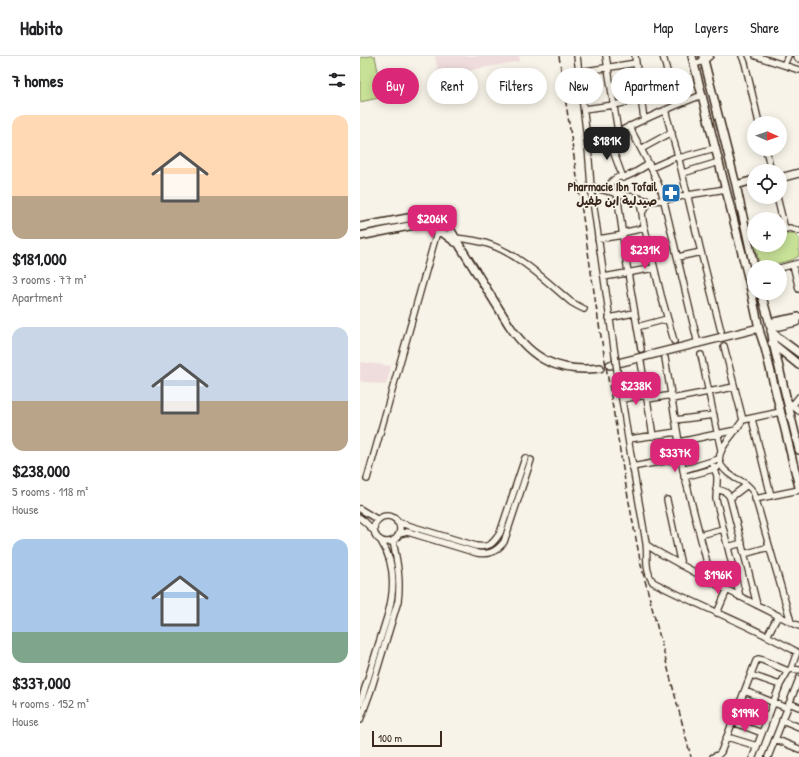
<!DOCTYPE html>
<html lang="en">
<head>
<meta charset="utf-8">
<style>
  :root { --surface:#fff; --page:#f2f2f2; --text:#202124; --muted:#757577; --line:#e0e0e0; --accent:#db2777 }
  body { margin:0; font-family:"Patrick Hand","Playpen Sans Arabic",sans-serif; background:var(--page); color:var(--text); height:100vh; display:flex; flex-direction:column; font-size:15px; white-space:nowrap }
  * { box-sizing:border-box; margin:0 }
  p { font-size:13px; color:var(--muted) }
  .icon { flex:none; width:22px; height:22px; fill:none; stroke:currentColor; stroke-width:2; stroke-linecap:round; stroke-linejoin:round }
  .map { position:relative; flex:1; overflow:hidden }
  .drawer { display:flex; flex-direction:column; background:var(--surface); width:360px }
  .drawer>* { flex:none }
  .top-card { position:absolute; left:12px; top:12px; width:367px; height:36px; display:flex; gap:8px }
  .needle { width:26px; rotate:92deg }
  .tools { position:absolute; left:387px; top:60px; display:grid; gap:8px }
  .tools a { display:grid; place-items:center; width:40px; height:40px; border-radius:50%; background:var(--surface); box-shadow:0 2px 10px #0003; font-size:20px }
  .scale { position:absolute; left:12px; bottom:10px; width:70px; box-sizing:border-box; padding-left:4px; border:2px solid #3b2a1e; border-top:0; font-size:11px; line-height:14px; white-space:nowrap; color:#3b2a1e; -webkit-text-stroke:3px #f7f3e8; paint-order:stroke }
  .price { position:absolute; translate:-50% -34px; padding:0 9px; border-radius:8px; background:var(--accent); color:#fff; font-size:13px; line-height:26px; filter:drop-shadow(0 1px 2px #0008) }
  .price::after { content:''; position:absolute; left:50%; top:24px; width:12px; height:9px; margin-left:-6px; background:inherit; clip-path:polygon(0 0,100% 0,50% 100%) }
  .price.active { background:#222; color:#fff }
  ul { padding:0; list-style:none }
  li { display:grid; align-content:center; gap:8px; height:212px; padding:0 12px }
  li span { display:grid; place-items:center; height:124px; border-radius:12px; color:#555 }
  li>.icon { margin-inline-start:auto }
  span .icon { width:72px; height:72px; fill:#fffc; stroke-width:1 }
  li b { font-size:17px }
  h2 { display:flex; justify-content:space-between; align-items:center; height:48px; padding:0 12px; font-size:17px }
  .tag { padding:0 14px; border-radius:18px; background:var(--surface); box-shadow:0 2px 10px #0003; font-size:14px; line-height:36px }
  .tag.active { background:var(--accent); color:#fff }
  header { display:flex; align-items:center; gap:24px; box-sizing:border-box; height:56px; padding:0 20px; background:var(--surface); border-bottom:1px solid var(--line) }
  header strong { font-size:19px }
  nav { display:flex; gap:22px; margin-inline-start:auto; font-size:14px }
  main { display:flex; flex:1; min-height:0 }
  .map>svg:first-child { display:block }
</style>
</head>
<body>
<header>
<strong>Habito</strong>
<nav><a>Map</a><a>Layers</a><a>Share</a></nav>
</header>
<main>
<section class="drawer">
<h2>7 homes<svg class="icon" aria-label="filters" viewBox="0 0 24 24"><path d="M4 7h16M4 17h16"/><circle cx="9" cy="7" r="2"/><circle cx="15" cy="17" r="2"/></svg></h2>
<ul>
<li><span style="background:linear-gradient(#ffd9b3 65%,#b9a48a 0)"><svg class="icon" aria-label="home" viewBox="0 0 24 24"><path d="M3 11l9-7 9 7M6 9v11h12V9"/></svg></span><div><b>$181,000</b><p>3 rooms · 77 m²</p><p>Apartment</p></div></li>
<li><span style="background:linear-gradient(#c9d6e8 60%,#b9a48a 0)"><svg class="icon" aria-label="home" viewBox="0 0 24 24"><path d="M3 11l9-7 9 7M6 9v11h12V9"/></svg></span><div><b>$238,000</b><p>5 rooms · 118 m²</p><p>House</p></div></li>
<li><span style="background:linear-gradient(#a9c7e8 75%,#7fa58c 0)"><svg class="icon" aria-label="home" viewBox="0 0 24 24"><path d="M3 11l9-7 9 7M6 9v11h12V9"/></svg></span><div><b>$337,000</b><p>4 rooms · 152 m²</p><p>House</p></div></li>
</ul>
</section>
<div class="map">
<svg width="439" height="701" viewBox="0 0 439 701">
  <rect width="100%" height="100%" fill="#f7f3e8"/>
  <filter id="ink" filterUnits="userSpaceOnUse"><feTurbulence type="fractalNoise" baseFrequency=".025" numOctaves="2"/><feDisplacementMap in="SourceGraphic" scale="8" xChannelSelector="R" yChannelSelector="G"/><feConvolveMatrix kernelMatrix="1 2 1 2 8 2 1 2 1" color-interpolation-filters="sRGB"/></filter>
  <g filter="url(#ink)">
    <path fill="#efdcdc" d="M75,0h84l1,5 -81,15z
      M0,306l31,4 -5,19 -26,-4z"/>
    <path fill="#c7e197" stroke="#81865a" d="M10,0h5l8,41 -23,5v-44z
      M426,178h8l5,4v18l-7,4 -28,7h-4l-5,-22h25v-9z"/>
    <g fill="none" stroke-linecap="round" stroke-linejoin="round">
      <g stroke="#3b2a1e" stroke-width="8">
        <path id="street" d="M217,0l11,91 3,40 24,168
          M246,0l12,76
          M275,0l9,63
          M303,0l13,49
          M382,0l3,7 14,60
          M396,0l43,14
          M334,8l10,-3 6,-5
          M424,9l4,-9
          M219,16l57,-9
          M280,33l30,-7
          M224,53l30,-4 27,-6
          M305,54l13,46 23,96 20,79
          M269,70l24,46 9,21 36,151
          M248,81l15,41 11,-5 15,-9
          M228,91c37,-19 75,-37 114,-52
          M281,93l31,-17
          M406,93l5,22
          M319,102l36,-10
          M291,112l27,-12
          M323,117l36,-11
          M231,131l58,14 15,-1 24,-5 38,-6
          M247,135c4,-9 5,-12 15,-15
          M257,137l11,80 13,76
          M417,141l8,32
          M279,142l3,15
          M289,145l-7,12 1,8 18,74 13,46
          M420,174l10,-2 9,3
          M262,177l22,-5
          M95,182c11,1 22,2 33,6 31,10 58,37 83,58l7,4 6,3
          M238,183l25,-4
          M318,201l23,-5
          M433,209l6,24
          M420,212l19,-5
          M244,221l50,-9
          M249,262l25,-5
          M277,271l30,-8
          M364,290l19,74
          M341,299l20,95
          M305,302l14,84 4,28 29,112
          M281,306l12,74
          M257,314c6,32 10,65 16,97 4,25 9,51 13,76 2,13 -2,27 7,39 47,25 98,43 144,70l-6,17
          M262,343l25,-4
          M288,343l24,-4
          M312,343l62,-12
          M428,346l11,9
          M432,350l7,-9
          M420,356l-37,8c-5,7 -10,14 -15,20 -13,17 -12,26 7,38 8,4 14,7 19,15l37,129
          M392,363l19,77
          M315,364l39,-5
          M269,383l48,-7
          M319,386l57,-12
          M352,405l5,15v5l-1,18 24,98
          M272,411l49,-9
          M323,414l36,-11
          M324,421l33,-9
          M7,423l70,-247
          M356,433c7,2 11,2 14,9l27,107
          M370,442l17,-13
          M395,443l44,-9
          M307,444l14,65
          M0,453l18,11
          M14 473a13 13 0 1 1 26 0a13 13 0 1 1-26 0Z
          M0,462l5,4 9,9
          M37,466l79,24c13,2 17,-2 24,-13l25,-75
          M39,478l8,-2 4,1 66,20c12,2 19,-1 27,-11l27,-82
          M340,479l23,-6
          M287,489l9,6 71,39 72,36
          M368,491l14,-4
          M384,498l25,-7
          M357,557l10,-23
          M407,580l11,-20
          M391,619l29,10
          M385,635l42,17
          M429,647l10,4
          M0,648l28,-90c7,-25 7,-51 -7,-73
          M379,650l30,10
          M0,664l11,-30 27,-89c3,-21 -1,-40 -5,-60
          M422,664l17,7
          M373,666l29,11
          M367,681l30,9
          M415,683l24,10
          M353,701l5,-2 3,-3 35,-91 2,-2 4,1 26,11
          M393,701l27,-72 8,-14 3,-2 8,1
          M408,701l31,-78"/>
      </g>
      <g stroke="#3b2a1e" stroke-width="10">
        <path id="secondary" d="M332,0l57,225 11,52 5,15 34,139
          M343,0l33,129 18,82
          M437,0l2,2
          M420,122l19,-5
          M376,129l18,-5
          M0,171l69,-13c5,0 7,1 10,5h5l4,3 1,5 11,19 49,79c23,35 50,48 91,43
          M0,180l64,-13 7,1 4,2 2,6 6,1 12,9
          M401,237l10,35 3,19 25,103
          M409,267l30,-6
          M411,272l25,-6
          M411,275l9,8 19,14
          M412,287l27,22
          M250,309l149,-37"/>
      </g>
      <use href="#street" stroke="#f7f3e8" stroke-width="5.5"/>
      <use href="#secondary" stroke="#f7f3e8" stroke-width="7"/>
      <path stroke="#3b2a1e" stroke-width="1.5" stroke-dasharray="6 3" stroke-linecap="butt" d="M199,0l38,256 28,169 16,84 50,192"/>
      <g stroke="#3b2a1e" stroke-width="8" stroke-linecap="butt">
        <path id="street-bridge" d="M255,299l2,15"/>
      </g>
      <use href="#street-bridge" stroke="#f7f3e8" stroke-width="5.5"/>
    </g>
  </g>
  <defs>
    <g id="pharmacy-square" transform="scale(1)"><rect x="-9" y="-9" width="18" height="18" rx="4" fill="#1f6fb2" stroke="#f7f3e8"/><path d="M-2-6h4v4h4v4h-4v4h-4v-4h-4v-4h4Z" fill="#fff"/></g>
  </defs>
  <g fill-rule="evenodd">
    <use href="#pharmacy-square" x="311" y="137"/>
  </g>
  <g text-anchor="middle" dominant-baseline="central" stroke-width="3.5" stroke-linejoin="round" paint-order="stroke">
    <g font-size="12" font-weight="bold" fill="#3b2a1e" stroke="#f7f3e8" text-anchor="end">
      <text x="297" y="130">Pharmacie Ibn Tofail<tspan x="297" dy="14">صيدلية ابن طفيل</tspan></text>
    </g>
  </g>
</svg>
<div class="tools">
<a><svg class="needle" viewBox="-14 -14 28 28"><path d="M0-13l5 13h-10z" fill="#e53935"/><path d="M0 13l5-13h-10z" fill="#757577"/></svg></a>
<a><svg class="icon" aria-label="locate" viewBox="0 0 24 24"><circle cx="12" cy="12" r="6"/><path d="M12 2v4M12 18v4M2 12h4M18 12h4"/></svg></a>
<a>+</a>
<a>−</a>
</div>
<div class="scale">100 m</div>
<b class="price active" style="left:247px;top:105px">$181K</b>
<b class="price" style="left:72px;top:183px">$206K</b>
<b class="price" style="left:285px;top:214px">$231K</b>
<b class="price" style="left:276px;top:350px">$238K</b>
<b class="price" style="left:315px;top:417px">$337K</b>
<b class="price" style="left:358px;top:539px">$196K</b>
<b class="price" style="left:385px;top:677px">$199K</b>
<div class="top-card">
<a class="tag active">Buy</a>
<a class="tag">Rent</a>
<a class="tag">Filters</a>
<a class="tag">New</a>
<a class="tag">Apartment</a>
</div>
</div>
</main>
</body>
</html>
